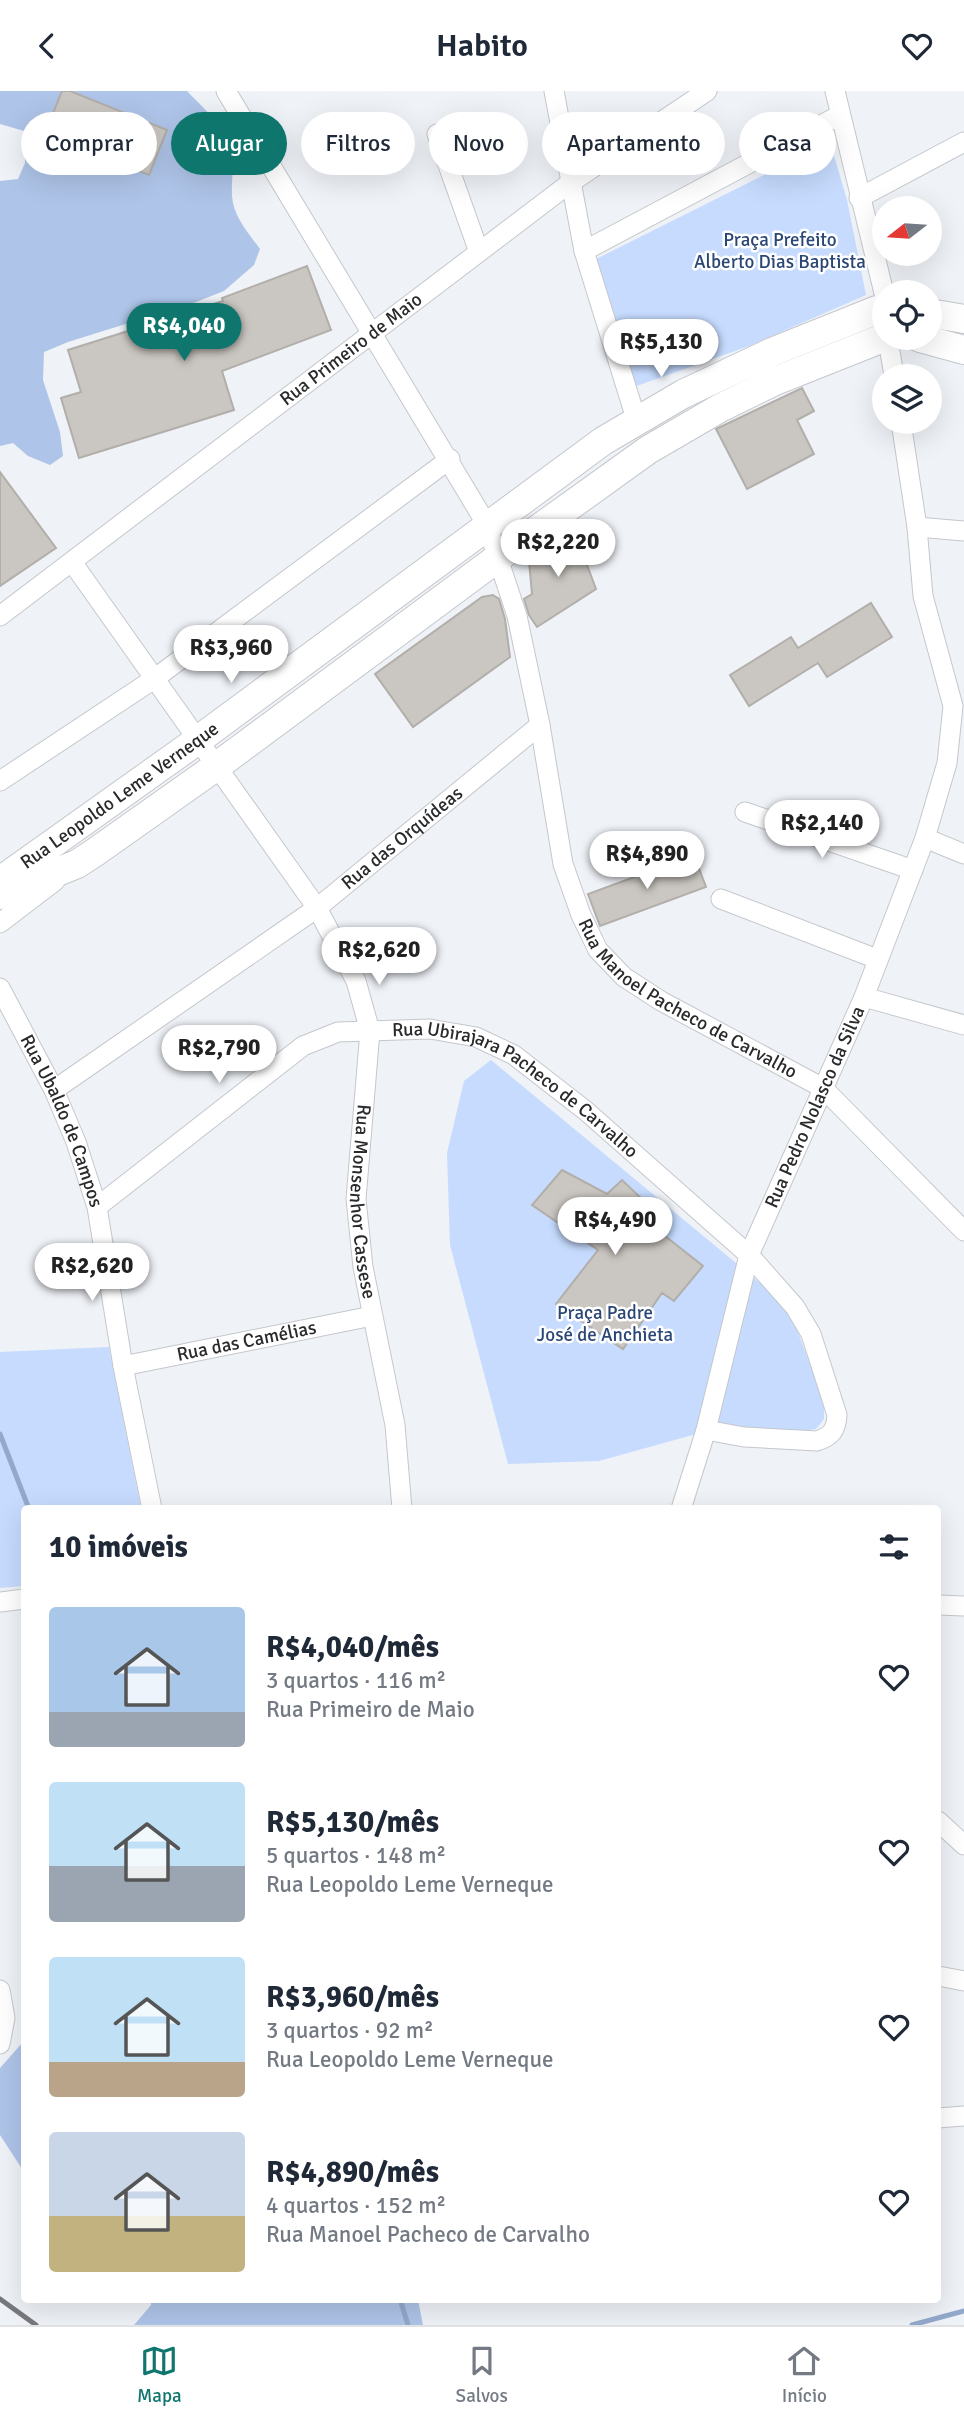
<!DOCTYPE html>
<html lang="pt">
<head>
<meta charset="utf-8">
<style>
  :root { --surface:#fff; --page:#f2f2f3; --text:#1f2937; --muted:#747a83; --line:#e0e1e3; --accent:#0f766e }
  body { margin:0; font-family:Signika,sans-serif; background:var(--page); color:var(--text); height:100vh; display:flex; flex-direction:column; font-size:26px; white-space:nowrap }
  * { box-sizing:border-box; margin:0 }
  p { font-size:23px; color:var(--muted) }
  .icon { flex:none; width:38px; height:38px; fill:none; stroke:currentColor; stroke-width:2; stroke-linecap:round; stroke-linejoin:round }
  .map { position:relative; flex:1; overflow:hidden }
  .drawer { position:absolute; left:21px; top:1414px; width:920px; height:798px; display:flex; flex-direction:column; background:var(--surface); border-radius:7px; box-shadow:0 7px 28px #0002 }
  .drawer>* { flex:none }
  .guide { position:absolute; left:21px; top:21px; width:922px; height:63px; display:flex; gap:14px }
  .needle { width:46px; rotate:253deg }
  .buttons { position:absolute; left:872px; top:105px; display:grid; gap:14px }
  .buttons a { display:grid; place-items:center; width:70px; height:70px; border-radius:50%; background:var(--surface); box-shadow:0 7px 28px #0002; font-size:35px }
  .price { position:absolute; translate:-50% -60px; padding:0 16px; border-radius:24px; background:#fff; color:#222; font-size:23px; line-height:46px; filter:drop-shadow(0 2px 4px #0008) }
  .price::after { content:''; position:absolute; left:50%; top:42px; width:21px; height:16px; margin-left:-10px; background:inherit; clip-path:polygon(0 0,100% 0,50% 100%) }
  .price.current { background:var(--accent); color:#fff }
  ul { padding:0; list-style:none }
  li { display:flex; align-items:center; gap:21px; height:175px; padding:0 28px }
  li span { display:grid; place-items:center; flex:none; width:196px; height:140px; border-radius:7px; color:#555 }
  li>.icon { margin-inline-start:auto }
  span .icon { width:84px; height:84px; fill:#fffc; stroke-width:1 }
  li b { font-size:30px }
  h2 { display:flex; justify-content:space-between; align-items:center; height:84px; padding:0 28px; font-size:30px }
  .pill { padding:0 24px; border-radius:32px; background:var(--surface); box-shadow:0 7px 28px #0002; font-size:24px; line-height:63px }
  .pill.current { background:var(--accent); color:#fff }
  header { display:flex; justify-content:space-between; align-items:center; height:91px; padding:0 28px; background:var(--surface); font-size:32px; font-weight:600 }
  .tab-bar { display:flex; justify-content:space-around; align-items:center; height:98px; border-top:2px solid var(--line); background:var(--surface); font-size:19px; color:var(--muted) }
  .tab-bar a { display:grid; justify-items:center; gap:4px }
  .tab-bar .current { color:var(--accent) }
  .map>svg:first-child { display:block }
</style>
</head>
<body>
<header><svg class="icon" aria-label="back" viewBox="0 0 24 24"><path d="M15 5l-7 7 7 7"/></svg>Habito<svg class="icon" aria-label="heart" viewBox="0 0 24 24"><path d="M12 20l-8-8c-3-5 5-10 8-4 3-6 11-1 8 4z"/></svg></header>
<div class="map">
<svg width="964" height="2234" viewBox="0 0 964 2234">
  <rect width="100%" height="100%" fill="#eff2f7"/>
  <path fill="#c6dbfe" d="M830,51l17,58 19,95 -117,51 -118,42 -39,-127z
    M491,969l292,242 13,25 28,75v17l-8,10 -19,3 -101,2 -97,27 -91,3 -58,-219 -3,-92 17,-72z
    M109,1256l32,161 -117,1v77l-24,2v-236z"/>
  <path fill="#aec4e8" d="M0,0h187c15,16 33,30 41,51 8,18 3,36 4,54 1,20 17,38 28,53l-6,16 -30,26 -28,11 -128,40 -24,10 -1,28 17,52 3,24 -13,9 -22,-9 -15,-13 -13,3v-265l18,-2 7,-16 -1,-32 -24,-7z
    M24,1950v131l-24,-37v-67z
    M151,2208l267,1 5,25h-289l17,-20z"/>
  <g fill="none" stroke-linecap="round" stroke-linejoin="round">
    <path stroke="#93a9cb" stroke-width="5" d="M0,1343l29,75
      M400,2208l8,26
      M912,2234l52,-14"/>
  </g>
  <path fill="#cac6c1" stroke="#b2aeaa" stroke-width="2" d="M62,0h8l97,39 -18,45 -104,-42z
    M307,175l24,64 -109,41 12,39 -155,48 -18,-60 20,-6 -13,-42 155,-49 -1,-3z
    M802,297l12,23 -17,9 17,34 -67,35 -31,-60z
    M0,381l56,76 -56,38z
    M574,439l22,59 -59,38 -8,-12 -5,-16 8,-5 -3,-33z
    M493,504l6,4 6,20 5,38 -97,70 -38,-53 107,-77z
    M871,512l21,34 -65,40 -9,-14 -69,43 -19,-31 61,-38 7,11z
    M694,764l12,32 -106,39 -12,-32z
    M562,1079l45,24 15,-14 20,19 -10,11 71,56 -29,35 -12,-8 -39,56 -67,-45 42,-54 -66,-45z"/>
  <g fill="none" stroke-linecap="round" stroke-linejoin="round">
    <g stroke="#c4c7cc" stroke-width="21">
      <g id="minor">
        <path id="s1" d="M226,0l261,434 30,91 23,109 23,139 18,51 17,35 26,27 37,24 162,87 141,143"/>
        <path d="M554,0l30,160 53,171"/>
        <path d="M835,0l49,202"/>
        <path d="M437,43l42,118"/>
        <path d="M859,107l105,-56"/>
        <path d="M584,160l256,-136"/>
        <path d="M888,248l6,37"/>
        <path d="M917,436l47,4"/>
        <path id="s2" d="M72,471l245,346 39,73 14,50 -14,168 7,68 32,158 7,84"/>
        <path id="s3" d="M0,525l570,-433 137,-92"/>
        <path d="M0,690l154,-102 296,-220"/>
        <path d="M745,721l168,58"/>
        <path d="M925,747l39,16"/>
        <path d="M721,808l156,60"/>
        <path d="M0,832l55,-42"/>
        <path id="s4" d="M0,897l54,102 22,52 21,65 26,159 29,143"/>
        <path d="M864,906l100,28"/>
        <path id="s5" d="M54,999l263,-182 223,-183"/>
        <path id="s6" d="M97,1116l206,-161 35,-14 92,-3 46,8 38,18 72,56 163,144 46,52 16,27 26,81c-1,15 -5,21 -20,26l-73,-4 -38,-7"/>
        <path id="s7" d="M123,1275l249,-50"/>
        <path id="s8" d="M681,1418l25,-79 43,-175 115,-258 61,-159 22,-75 6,-57 -30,-110 -6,-69 -16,-105"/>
        <path d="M0,1511l24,-3"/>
        <path d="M938,1514l26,1"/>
        <path d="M938,1730l26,24"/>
        <path d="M938,1885l26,5"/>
        <path d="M0,1899l5,28 -5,26"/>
        <path d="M938,2027l26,-2"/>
      </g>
    </g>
    <g stroke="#c4c7cc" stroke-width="30">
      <g id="secondary">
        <path d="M929,222l35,6"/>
        <path d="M920,247l44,12"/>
        <path id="s9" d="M0,790l198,-141 405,-299 80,-47 89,-42 105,-42"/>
        <path d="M0,804l77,-31 17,-11 123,-87 282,-209 149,-107 72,-42 55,-27 108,-43"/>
      </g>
    </g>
    <use href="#minor" stroke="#fff" stroke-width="19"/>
    <use href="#secondary" stroke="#fff" stroke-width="28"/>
    <path stroke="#77797c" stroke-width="5" d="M0,2208l36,26"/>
  </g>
  <g text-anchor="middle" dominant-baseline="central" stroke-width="5" stroke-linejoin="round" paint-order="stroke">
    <g font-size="19" fill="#2b4776" stroke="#fff">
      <text x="780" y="149">Praça Prefeito<tspan x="780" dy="22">Alberto Dias Baptista</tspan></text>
      <text x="605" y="1222">Praça Padre<tspan x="605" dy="22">José de Anchieta</tspan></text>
    </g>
    <g font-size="19" fill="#292a2c" stroke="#fff">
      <text stroke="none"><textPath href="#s3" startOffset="441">Rua Primeiro de Maio</textPath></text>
      <text stroke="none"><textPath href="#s9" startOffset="147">Rua Leopoldo Leme Verneque</textPath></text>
      <text stroke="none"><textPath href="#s5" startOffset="430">Rua das Orquídeas</textPath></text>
      <text stroke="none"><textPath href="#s1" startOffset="1048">Rua Manoel Pacheco de Carvalho</textPath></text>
      <text stroke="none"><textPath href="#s6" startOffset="495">Rua Ubirajara Pacheco de Carvalho</textPath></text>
      <text stroke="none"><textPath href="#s8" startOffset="425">Rua Pedro Nolasco da Silva</textPath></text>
      <text stroke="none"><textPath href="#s4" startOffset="147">Rua Ubaldo de Campos</textPath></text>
      <text stroke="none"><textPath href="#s2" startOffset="730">Rua Monsenhor Cassese</textPath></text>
      <text stroke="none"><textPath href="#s7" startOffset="126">Rua das Camélias</textPath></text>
    </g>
  </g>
</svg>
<div class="buttons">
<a><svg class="needle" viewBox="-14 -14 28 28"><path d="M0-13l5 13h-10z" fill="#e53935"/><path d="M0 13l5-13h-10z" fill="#747a83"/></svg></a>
<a><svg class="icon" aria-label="locate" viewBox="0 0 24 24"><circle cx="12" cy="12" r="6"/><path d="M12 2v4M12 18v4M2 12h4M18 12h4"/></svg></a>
<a><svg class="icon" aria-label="layers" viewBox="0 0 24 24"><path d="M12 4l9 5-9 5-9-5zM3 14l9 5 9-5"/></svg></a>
</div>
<b class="price current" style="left:184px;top:272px">R$4,040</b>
<b class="price" style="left:661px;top:288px">R$5,130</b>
<b class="price" style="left:558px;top:488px">R$2,220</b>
<b class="price" style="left:231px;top:594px">R$3,960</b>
<b class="price" style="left:822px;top:769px">R$2,140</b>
<b class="price" style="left:647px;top:800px">R$4,890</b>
<b class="price" style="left:379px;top:896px">R$2,620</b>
<b class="price" style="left:219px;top:994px">R$2,790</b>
<b class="price" style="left:615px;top:1166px">R$4,490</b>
<b class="price" style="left:92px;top:1212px">R$2,620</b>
<div class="guide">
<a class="pill">Comprar</a>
<a class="pill current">Alugar</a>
<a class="pill">Filtros</a>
<a class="pill">Novo</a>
<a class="pill">Apartamento</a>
<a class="pill">Casa</a>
</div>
<section class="drawer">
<h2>10 imóveis<svg class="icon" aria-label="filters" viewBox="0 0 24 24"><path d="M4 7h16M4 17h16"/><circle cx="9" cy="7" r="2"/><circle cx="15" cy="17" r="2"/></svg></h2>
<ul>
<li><span style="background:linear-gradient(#a9c7e8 75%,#9aa5b1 0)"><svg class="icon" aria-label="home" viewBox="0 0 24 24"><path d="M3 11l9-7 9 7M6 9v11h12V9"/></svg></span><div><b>R$4,040/mês</b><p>3 quartos · 116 m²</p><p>Rua Primeiro de Maio</p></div><svg class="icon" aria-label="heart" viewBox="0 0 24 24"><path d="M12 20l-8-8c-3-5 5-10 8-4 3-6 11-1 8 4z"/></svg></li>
<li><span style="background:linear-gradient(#bfe0f5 60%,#9aa5b1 0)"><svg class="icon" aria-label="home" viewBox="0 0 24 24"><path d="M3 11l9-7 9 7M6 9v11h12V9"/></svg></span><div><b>R$5,130/mês</b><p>5 quartos · 148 m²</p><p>Rua Leopoldo Leme Verneque</p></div><svg class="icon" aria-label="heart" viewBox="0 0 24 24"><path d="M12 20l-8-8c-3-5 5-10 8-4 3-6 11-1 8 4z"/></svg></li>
<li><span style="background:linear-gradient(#bfe0f5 75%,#b9a48a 0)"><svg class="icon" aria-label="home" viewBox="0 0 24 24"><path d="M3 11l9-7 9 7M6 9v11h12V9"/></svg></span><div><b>R$3,960/mês</b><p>3 quartos · 92 m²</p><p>Rua Leopoldo Leme Verneque</p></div><svg class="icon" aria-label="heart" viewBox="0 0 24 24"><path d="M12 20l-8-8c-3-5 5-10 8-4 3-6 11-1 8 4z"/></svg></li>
<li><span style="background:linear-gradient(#c9d6e8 60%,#c2b280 0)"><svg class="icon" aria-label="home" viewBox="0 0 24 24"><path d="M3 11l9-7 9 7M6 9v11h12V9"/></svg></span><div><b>R$4,890/mês</b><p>4 quartos · 152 m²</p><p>Rua Manoel Pacheco de Carvalho</p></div><svg class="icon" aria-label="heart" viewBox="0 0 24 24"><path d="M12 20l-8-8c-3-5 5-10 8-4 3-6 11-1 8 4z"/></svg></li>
</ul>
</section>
</div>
<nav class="tab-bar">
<a class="current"><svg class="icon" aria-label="map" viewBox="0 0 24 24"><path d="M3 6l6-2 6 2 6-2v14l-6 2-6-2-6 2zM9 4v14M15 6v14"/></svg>Mapa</a>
<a><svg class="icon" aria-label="saved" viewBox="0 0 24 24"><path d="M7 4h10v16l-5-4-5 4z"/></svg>Salvos</a>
<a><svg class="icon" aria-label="home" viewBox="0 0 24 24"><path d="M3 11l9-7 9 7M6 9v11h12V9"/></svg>Início</a>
</nav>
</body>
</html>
